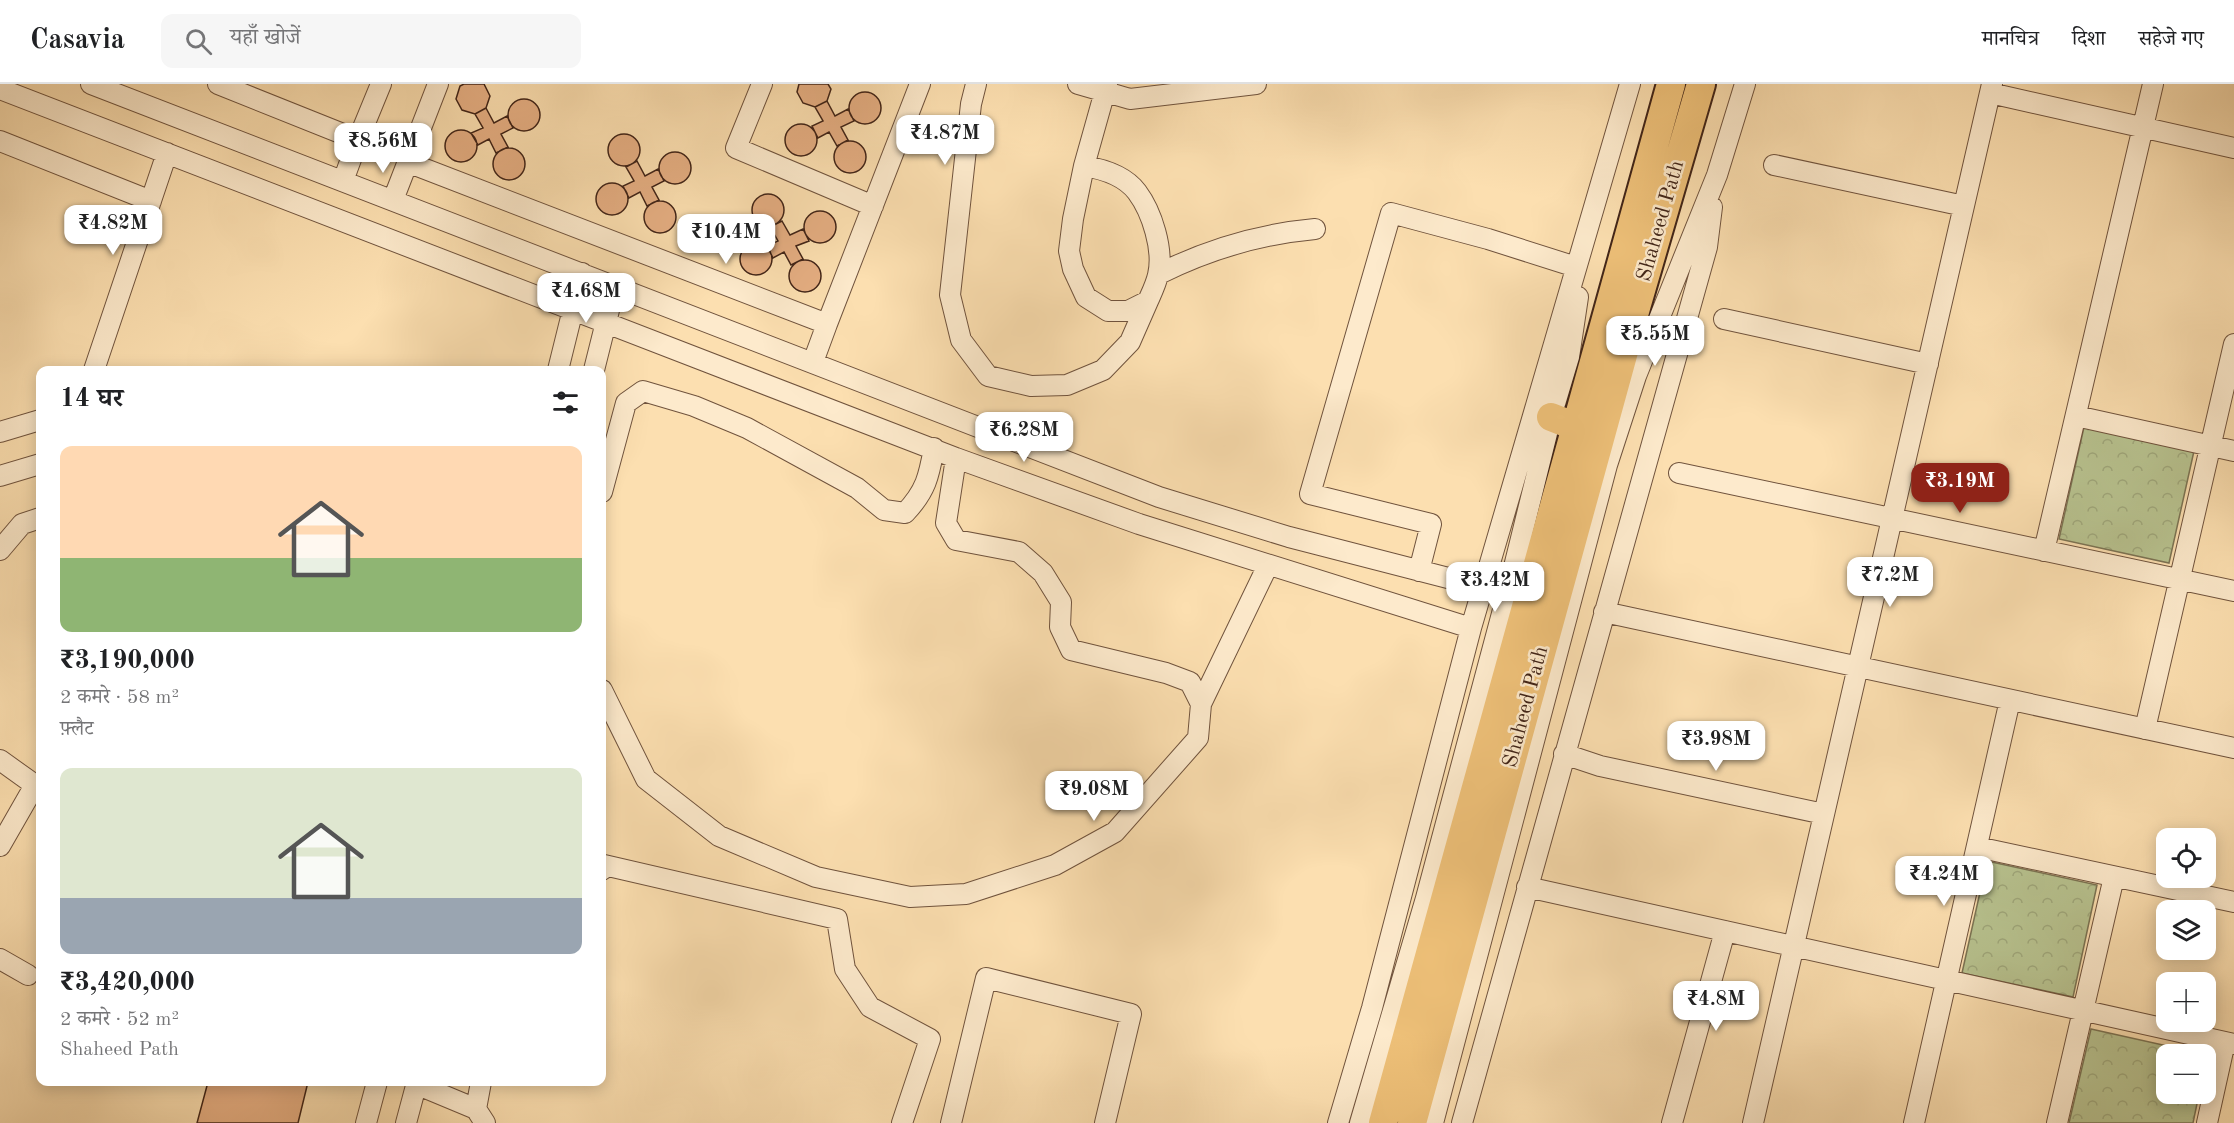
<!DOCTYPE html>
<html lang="hi">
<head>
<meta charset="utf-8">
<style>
  :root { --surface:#fff; --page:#f6f6f6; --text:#202124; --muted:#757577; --line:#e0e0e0; --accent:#8f2418 }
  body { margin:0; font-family:"Old Standard TT","Noto Serif Devanagari",serif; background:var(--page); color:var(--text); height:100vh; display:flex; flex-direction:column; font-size:22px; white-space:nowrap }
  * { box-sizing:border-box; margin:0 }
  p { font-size:20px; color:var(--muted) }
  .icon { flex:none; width:33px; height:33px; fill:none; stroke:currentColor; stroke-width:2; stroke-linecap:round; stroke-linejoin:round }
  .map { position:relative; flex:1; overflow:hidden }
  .drawer { position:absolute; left:36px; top:282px; width:570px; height:720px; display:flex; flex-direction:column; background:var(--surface); border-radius:12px; box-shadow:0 3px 15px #0003 }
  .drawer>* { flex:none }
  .controls { position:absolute; left:2156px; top:744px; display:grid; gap:12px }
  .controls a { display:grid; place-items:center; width:60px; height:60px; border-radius:12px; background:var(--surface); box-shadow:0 3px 15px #0003; font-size:30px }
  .price { position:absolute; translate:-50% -51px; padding:0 14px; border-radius:12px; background:#fff; color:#222; font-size:20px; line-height:39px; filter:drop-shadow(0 2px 3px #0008) }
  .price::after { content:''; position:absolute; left:50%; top:36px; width:18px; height:14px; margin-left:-9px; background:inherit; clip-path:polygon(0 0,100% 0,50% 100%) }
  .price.selected { background:var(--accent); color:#fff }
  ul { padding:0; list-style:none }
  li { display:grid; align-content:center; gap:12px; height:318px; padding:0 24px }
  li span { display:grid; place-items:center; height:186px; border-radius:12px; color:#555 }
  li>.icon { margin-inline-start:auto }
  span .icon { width:108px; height:108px; fill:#fffc; stroke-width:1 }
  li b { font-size:26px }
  h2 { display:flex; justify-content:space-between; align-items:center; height:72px; padding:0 24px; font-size:26px }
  header { display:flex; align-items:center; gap:36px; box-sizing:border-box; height:84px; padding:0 30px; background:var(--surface); border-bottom:2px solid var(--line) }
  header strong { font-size:28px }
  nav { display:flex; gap:33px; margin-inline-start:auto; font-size:21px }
  .search { width:420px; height:54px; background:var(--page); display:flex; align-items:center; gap:15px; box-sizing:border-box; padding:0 21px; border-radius:12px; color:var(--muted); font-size:22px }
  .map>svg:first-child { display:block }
</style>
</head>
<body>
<header>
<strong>Casavia</strong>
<div class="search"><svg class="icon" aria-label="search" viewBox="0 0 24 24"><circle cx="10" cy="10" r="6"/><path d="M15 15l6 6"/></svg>यहाँ खोजें</div>
<nav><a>मानचित्र</a><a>दिशा</a><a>सहेजे गए</a></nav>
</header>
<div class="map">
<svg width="2234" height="1039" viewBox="0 0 2234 1039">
  <defs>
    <pattern id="forest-crowns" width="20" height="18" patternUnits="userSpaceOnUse" patternTransform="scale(1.5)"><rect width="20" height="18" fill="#b8c390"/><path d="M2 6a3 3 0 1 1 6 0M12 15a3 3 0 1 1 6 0" fill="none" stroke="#9fa77b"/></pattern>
  </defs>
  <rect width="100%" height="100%" fill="#fcdfb0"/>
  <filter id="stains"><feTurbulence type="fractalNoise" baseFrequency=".00333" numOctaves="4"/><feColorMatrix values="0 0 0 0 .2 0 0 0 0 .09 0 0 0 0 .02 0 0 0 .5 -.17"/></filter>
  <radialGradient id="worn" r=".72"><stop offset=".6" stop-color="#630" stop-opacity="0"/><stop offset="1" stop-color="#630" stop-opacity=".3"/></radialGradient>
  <path fill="url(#forest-crowns)" stroke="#7c7454" stroke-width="1.5" d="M2084,343l110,24 -25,112 -110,-24z
    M1987,777l110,24 -24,112 -111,-24z
    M2091,945l117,26 -3,14v-15h-39v40h33l-6,29h-124z"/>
  <path fill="#e5ae82" stroke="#412417" stroke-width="1.5" d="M464,0h20l6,12 -4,12 -11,6 -13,-4 -6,-11 4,-13z
    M799,0h29l3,5 -4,12 -12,6 -12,-4 -6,-11z
    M849 24a16 16 0 1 1 32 0a16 16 0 1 1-32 0Z
    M508 31a16 16 0 1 1 32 0a16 16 0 1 1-32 0Z
    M827,17l8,15 13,-7 6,12 -13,6 7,13 -11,6 -8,-14 -11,6 -6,-12 11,-5 -8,-14z
    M486,24l8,15 13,-7 6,12 -12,6 7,13 -12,6 -7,-14 -11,6 -7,-12 12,-5 -8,-14z
    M785 56a16 16 0 1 1 32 0a16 16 0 1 1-32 0Z
    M445 62a16 16 0 1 1 32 0a16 16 0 1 1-32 0Z
    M608 66a16 16 0 1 1 32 0a16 16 0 1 1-32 0Z
    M834 73a16 16 0 1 1 32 0a16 16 0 1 1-32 0Z
    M493 80a16 16 0 1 1 32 0a16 16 0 1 1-32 0Z
    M659 84a16 16 0 1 1 32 0a16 16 0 1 1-32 0Z
    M637,77l8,15 13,-7 6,12 -12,6 7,13 -12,6 -7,-14 -11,6 -6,-12 11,-5 -8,-14z
    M596 115a16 16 0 1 1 32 0a16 16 0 1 1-32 0Z
    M752 126a16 16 0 1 1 32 0a16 16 0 1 1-32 0Z
    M644 133a16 16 0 1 1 32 0a16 16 0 1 1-32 0Z
    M804 143a16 16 0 1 1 32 0a16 16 0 1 1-32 0Z
    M782,137l8,14 13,-6 6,12 -13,5 7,13 -12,6 -7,-13 -11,6 -6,-12 11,-5 -8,-14z
    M740 175a16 16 0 1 1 32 0a16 16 0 1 1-32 0Z
    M789 192a16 16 0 1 1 32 0a16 16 0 1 1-32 0Z
    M208,998h100l-10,41h-101z"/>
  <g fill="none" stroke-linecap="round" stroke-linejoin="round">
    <g stroke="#70533d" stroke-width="22">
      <path id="minor" d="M91,0l1068,413 130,40 194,50
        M218,0l140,56 23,-56
        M762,0l-26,64 137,58
        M976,0l-5,20 -21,191 11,45 27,36 43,10 36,-1 36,-15 27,-28 18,-41
        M1078,0l52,15 126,-15
        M0,5l956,369 183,66 332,104
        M1990,9l244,55
        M0,57l151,60
        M407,78l420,162 93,-240
        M1774,81l190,41
        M1084,82c19,3 41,10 53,26 15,20 27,58 21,83 -2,9 -6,17 -10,26l-20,10h-20l-22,-14 -13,-28 -4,-18 4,-32 11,-53 23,-82
        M343,97l15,-41
        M393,116l45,-116
        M1159,190c48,-24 101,-40 156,-45
        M1724,235l204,45
        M813,278l14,-38
        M94,286l73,-217
        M558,286l24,-97
        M594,286l21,-84
        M2076,332l158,35
        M0,348l40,-12
        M1679,389l555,118
        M0,392l40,-12
        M602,408l24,-89 17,-12 51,15 53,22 110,60 27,22 21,3c21,-22 24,-37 29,-65
        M0,466l22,-26 18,-6
        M2044,467l109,-467
        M1419,487l12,-47 -121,-30 81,-281 97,26 88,28
        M1604,528l630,136
        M602,606l44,89 73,57 97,41 94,20 56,-3 89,-29 60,-33 83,-94 3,-34 -11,-22 -24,-9 -95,-23 -11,-23 1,-25 -18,-29 -24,-21 -63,-12 -10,-17 10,-65
        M1201,620l67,-139
        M2145,645l89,-385
        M1564,670l36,12 224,48
        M0,676l35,25
        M0,762l35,-61 5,3
        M1977,763l257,55
        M602,786l2,-5 233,54 8,50 25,38 60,32 -28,84
        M1527,803l707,157
        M0,875l28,16
        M481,998l-5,27 9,14
        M416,1000l60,25
        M366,1039l11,-41
        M406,1039l11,-41
        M951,1039l35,-145 145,36 -26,109
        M1338,1039l34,-115 99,-380 159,-544
        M1360,1039l66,-225 82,-307 43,-174 18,-60 9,-60
        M1433,1039l174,-658 29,-89 81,-201 28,-91
        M1462,1039l245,-876 5,-40
        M1672,1039l53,-192
        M1753,1039l239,-1039
        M1914,1039l96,-423
        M2057,1039l57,-246
        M2207,1039l18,-81"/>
    </g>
    <g stroke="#412417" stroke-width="32">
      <path id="highway" d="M1551,333l23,9
        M1383,1039c97,-346 191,-693 288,-1039
        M1412,1039l225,-819 64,-220"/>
    </g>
    <use href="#minor" stroke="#fdeacc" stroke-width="20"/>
    <use href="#highway" stroke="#eec078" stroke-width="28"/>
  </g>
  <g text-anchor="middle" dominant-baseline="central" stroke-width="5" stroke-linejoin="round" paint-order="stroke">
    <g font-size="21" fill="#412417" stroke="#fdeacc">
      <text transform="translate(1661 137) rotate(-74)">Shaheed Path</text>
      <text transform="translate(1526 623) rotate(-75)">Shaheed Path</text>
    </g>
  </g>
  <rect width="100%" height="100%" filter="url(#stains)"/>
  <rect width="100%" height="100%" fill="url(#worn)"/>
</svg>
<div class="controls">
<a><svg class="icon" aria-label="locate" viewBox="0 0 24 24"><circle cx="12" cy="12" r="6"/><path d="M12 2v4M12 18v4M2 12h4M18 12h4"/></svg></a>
<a><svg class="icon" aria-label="layers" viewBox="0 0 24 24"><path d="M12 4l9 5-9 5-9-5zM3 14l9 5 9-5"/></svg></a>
<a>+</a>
<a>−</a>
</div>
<b class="price" style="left:945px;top:82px">₹4.87M</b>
<b class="price" style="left:383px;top:90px">₹8.56M</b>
<b class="price" style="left:113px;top:172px">₹4.82M</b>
<b class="price" style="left:726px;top:181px">₹10.4M</b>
<b class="price" style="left:586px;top:240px">₹4.68M</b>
<b class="price" style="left:1655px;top:283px">₹5.55M</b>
<b class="price" style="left:1024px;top:379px">₹6.28M</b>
<b class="price selected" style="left:1960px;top:430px">₹3.19M</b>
<b class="price" style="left:1890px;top:524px">₹7.2M</b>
<b class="price" style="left:1495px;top:529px">₹3.42M</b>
<b class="price" style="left:1716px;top:688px">₹3.98M</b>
<b class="price" style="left:1094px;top:738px">₹9.08M</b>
<b class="price" style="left:1944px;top:823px">₹4.24M</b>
<b class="price" style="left:1716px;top:948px">₹4.8M</b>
<section class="drawer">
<h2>14 घर<svg class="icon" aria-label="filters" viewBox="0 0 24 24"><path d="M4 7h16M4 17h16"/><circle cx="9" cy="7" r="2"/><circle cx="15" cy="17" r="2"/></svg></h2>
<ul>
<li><span style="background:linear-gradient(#ffd9b3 60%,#8fb573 0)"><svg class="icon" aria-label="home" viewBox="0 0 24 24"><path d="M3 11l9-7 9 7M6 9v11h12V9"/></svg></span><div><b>₹3,190,000</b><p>2 कमरे · 58 m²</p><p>फ़्लैट</p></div></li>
<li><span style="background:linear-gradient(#dfe7d0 70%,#9aa5b1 0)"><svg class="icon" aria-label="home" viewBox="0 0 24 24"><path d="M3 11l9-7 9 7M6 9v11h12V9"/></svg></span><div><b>₹3,420,000</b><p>2 कमरे · 52 m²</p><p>Shaheed Path</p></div></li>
</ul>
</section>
</div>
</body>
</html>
